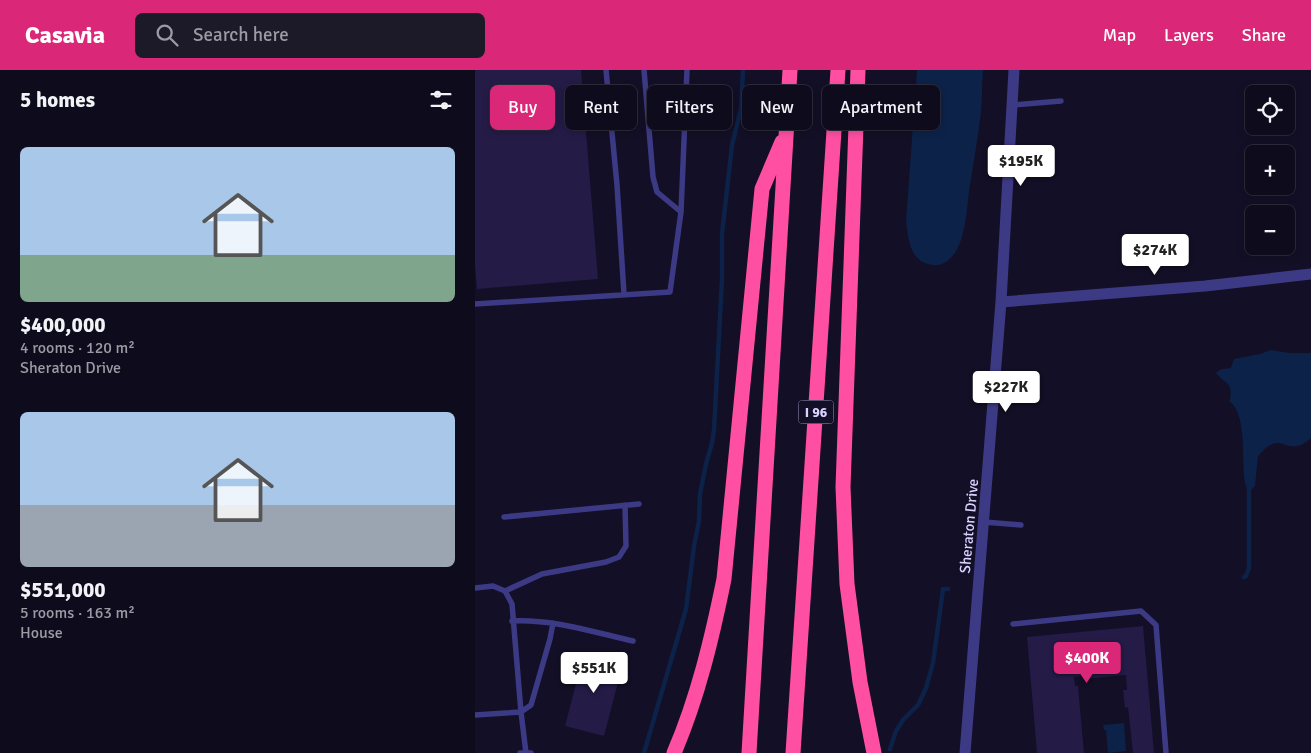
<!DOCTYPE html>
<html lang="en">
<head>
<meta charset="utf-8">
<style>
  :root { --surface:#0e0b1c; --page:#1c1929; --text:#f1f3f6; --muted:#9b9ba3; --line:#2e2b3b; --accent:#db2777 }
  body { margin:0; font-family:Signika,sans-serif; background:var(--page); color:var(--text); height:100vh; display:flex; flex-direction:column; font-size:19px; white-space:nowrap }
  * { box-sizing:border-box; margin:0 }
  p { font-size:16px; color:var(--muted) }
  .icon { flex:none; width:28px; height:28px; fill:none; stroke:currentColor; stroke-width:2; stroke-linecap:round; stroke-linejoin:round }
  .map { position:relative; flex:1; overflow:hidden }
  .details { display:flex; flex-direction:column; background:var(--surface); width:475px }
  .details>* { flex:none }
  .guide { position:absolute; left:15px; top:15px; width:475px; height:45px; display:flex; gap:10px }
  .tools { position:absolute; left:770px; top:15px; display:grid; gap:10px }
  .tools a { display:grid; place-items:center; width:50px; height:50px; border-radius:8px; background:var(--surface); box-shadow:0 2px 8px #0003,0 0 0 1px var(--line); font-size:25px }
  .price { position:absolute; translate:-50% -42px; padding:0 11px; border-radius:5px; background:#fff; color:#222; font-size:16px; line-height:32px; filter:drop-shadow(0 1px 2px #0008) }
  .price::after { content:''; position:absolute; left:50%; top:30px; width:15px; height:11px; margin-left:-8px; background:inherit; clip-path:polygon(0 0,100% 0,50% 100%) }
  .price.current { background:var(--accent); color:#fff }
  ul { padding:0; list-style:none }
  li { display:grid; align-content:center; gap:10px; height:265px; padding:0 20px }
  li span { display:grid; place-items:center; height:155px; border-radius:8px; color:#555 }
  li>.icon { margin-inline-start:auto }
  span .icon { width:90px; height:90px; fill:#fffc; stroke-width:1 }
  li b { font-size:21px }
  h2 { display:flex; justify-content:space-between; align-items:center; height:60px; padding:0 20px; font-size:21px }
  .chip { padding:0 18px; border-radius:8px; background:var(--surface); box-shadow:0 2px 8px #0003,0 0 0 1px var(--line); font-size:18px; line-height:45px }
  .chip.current { background:var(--accent); color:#fff }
  header { display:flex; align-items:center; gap:30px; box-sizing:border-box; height:70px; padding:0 25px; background:var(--accent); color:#fff }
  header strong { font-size:24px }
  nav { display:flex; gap:28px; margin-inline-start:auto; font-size:18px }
  .search { width:350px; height:45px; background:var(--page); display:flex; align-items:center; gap:12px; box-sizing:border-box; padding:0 18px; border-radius:8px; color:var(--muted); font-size:19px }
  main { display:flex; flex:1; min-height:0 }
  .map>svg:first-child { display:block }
</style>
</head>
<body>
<header>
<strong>Casavia</strong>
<div class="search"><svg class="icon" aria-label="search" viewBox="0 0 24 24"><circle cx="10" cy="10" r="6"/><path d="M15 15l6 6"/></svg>Search here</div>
<nav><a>Map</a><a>Layers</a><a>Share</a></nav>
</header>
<main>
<section class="details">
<h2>5 homes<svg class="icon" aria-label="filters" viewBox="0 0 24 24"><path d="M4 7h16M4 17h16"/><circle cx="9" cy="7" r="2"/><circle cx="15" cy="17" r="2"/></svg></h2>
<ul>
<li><span style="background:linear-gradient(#a9c7e8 70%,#7fa58c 0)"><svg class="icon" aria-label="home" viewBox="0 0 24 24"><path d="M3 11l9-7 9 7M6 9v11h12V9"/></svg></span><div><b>$400,000</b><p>4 rooms · 120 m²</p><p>Sheraton Drive</p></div></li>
<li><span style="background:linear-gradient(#a9c7e8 60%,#9aa5b1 0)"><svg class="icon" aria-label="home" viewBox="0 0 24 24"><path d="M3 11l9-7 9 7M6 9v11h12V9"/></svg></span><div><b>$551,000</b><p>5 rooms · 163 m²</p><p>House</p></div></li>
</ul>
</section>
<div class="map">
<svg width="836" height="683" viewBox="0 0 836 683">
  <rect width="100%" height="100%" fill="#130f26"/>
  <path fill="#0c2248" d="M442,0h66c-1,14 -1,28 -2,42 -3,26 -8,53 -12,79 -2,19 -4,47 -14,62 -8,11 -18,15 -30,10 -16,-6 -17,-27 -19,-42z
    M796,280l18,3h22v85c-5,5 -13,10 -21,8 -4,0 -8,-3 -12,-3 -9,0 -14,7 -20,13l-3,30 -4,4 -5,-3c-6,-21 3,-72 -17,-86l1,-1c3,-20 -5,-15 -14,-27 4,-5 10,-4 15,-5l3,-9 26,-5z
    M649,653l2,28 -18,2 -2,-23h-2l-1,-5z"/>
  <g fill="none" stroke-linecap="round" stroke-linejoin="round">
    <path stroke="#0c2248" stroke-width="4.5" d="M769,507l2,-1 3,-8v-83
      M415,679l6,-18 7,-11 15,-15 8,-17 7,-25 10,-74h5
      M169,683l42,-144 8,-63 5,-25 1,-27 6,-30 6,-21 2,-13 8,-151v-45l10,-89 9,-36 2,-39"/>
  </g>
  <path fill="#241b47" d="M0,0h106l17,209 -121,10 -2,-23z
    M668,556l11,127h-21l-5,-46 -3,1 -2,-18h4l-1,-15 -42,4v-3l-10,1 1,9h3l6,67h-47l-10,-116z
    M109,583l39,10 -19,73 -39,-10z"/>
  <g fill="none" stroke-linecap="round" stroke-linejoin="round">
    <path stroke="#3d3a85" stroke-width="5.5" d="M131,0l11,115 7,109
      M169,0l9,107 4,15 24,20
      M537,35l49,-4
      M0,234l195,-12 11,-80 6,-142
      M29,447l135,-13
      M509,452l37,3
      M0,518l18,-2 12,5 7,13 9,108 5,41
      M30,521l37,-17 64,-12 13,-5 7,-11 -1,-41
      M37,551c41,-2 81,11 121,20
      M538,554l128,-13 15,14 10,128
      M0,645l46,-3 10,-7 19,-66 3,-16
      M45,683h11"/>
    <path stroke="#3d3a85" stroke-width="11" d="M526,232l204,-16 106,-12
      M490,683l36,-451 13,-232"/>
    <path stroke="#ff4fa3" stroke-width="15" d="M383,0l-15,417 4,97 13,98 14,71
      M199,683c24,-56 38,-115 50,-174l38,-390 20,-47
      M274,683l41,-683
      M318,683l45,-683"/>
  </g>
  <g text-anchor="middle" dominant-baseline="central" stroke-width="4.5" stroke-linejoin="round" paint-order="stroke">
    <rect fill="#130f26" stroke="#9e99be" stroke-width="1" x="323.5" y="330.5" width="35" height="23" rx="4"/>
    <g font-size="14" font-weight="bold" fill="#d9d4ff">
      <text x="341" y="342">I 96</text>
    </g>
    <g font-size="15" fill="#d9d4ff" stroke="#130f26">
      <text transform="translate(494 456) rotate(-85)">Sheraton Drive</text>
    </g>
  </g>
</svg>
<div class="tools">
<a><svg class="icon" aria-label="locate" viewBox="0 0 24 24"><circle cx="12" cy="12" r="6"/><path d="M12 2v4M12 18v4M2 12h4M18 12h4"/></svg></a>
<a>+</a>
<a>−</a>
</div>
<b class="price" style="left:546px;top:117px">$195K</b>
<b class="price" style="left:680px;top:206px">$274K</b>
<b class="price" style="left:531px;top:343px">$227K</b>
<b class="price current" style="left:612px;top:614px">$400K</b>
<b class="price" style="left:119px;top:624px">$551K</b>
<div class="guide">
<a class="chip current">Buy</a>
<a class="chip">Rent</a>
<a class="chip">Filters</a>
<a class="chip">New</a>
<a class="chip">Apartment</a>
</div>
</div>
</main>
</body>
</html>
